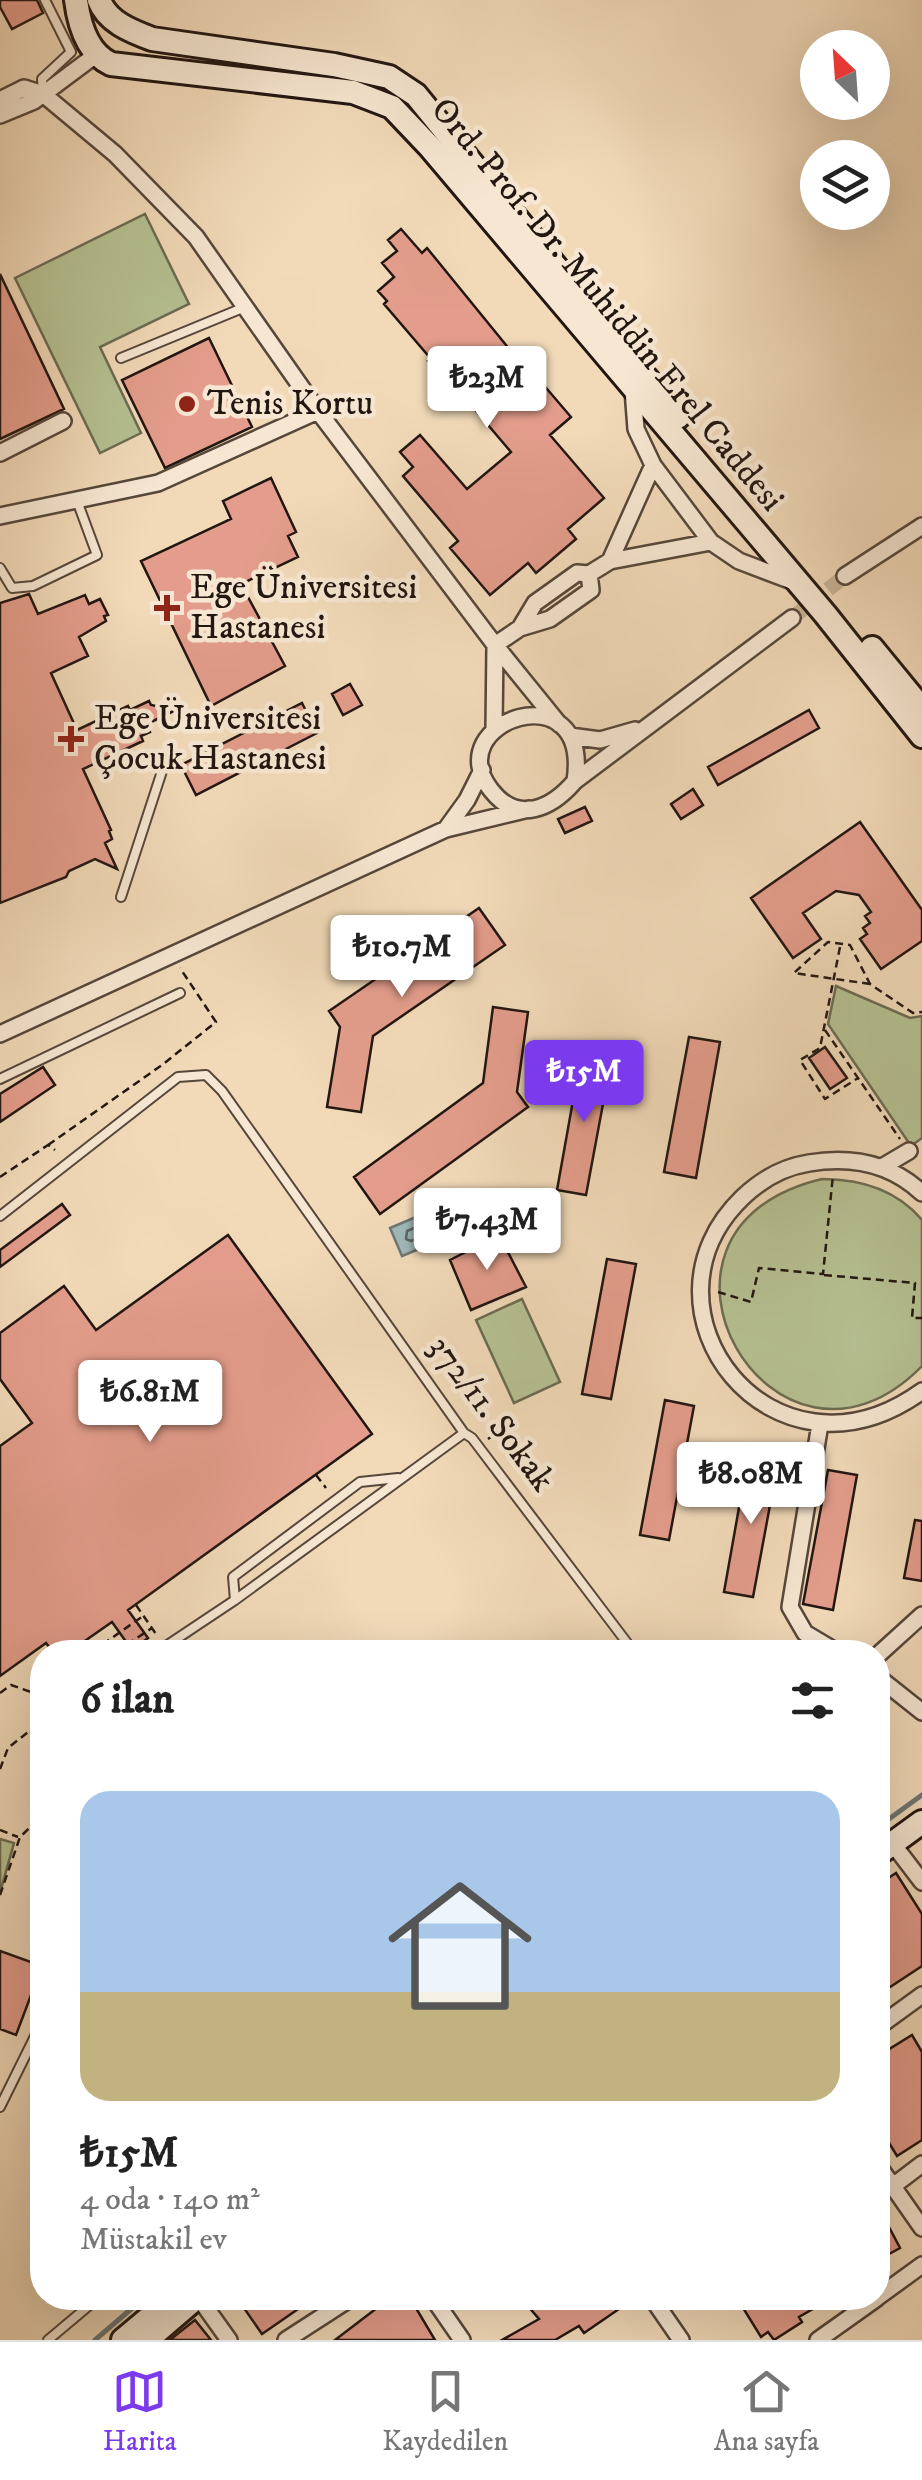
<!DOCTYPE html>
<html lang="tr">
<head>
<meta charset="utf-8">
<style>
  :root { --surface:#fff; --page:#f2f2f2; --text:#222; --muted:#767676; --line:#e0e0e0; --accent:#7c3aed }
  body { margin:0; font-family:"IM FELL DW Pica",serif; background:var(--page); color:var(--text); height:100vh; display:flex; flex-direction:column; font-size:38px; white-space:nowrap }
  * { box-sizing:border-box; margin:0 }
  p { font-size:32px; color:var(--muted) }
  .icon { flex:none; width:55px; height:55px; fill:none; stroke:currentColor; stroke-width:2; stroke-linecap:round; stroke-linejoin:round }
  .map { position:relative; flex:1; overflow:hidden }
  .side { position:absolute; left:30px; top:1640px; width:860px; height:670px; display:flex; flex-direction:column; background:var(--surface); border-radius:40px; box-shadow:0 10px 40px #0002 }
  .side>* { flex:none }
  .needle { width:65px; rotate:335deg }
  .tools { position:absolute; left:800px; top:30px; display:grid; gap:20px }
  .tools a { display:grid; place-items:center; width:90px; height:90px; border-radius:50%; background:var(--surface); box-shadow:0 10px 40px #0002; font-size:50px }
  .price { position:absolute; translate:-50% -85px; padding:0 22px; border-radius:10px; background:#fff; color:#222; font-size:32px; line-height:65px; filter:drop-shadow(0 2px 5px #0008) }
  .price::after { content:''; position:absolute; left:50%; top:60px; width:30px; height:22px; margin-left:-15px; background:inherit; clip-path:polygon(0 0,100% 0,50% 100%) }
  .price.on { background:var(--accent); color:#fff }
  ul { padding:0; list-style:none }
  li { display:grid; align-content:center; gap:20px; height:530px; padding:0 50px }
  li span { display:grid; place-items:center; height:310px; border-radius:30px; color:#555 }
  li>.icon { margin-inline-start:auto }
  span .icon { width:180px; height:180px; fill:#fffc; stroke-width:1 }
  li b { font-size:42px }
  h2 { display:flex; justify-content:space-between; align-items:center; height:120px; padding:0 50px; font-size:42px }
  .dock { display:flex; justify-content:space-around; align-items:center; height:140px; border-top:2px solid var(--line); background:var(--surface); font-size:28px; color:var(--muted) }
  .dock a { display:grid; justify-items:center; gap:5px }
  .dock .on { color:var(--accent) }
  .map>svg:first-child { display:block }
</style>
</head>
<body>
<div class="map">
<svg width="922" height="2340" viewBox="0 0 922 2340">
  <rect width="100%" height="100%" fill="#f2dab9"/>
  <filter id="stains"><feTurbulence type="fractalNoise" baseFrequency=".002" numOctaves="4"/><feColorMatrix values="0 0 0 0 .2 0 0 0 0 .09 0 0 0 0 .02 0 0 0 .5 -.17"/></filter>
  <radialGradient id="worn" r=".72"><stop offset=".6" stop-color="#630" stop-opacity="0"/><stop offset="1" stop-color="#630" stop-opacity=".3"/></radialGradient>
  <path fill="#b6c193" stroke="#6c6c52" stroke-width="2.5" d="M145,214l44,90 -89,43 41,86 -41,20 -85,-175z
    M836,986l74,32 12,-2v122l-11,8 -83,-122z
    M822,1179c39,0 74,10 100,41v146c-147,150 -315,-136 -100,-187z
    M522,1299l38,83 -46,21 -38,-83z
    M0,1839l14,4 -14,50z"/>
  <path fill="#a0b8ba" stroke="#6e7776" stroke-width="2.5" d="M473,1193l11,29 -82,34 -12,-28z"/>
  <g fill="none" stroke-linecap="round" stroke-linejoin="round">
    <path stroke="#616766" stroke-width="2.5" d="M463,1208l6,3 -2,7 -56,23 -5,-2 1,-8z"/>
    <path stroke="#6e7776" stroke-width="5" d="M878,1827l44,-32
      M95,2340l49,-42"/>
  </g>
  <path fill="#e49d8c" stroke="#221611" stroke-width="2.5" d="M0,0h37l6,13 -31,16 -12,-22z
    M401,229l21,24 5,-5 83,102 2,-2 59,69 -21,18 54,63 -36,31 8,10 -40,34 -8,-10 -38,32 -40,-47 8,-7 -55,-65 10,-9 -13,-15 20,-17 47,54 44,-37 -51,-60 -3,3 -29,-34 3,-2 -47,-55 3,-3 -9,-10 16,-14 -12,-14 15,-12 -9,-11z
    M0,274l64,135 -64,30z
    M209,338l43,89 -87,41 -43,-88z
    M271,478l25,54 -8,4 10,21 -57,27 44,82 -74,40 -70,-145 90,-42 -8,-18z
    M29,594l9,20 47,-19 4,9 11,-5 8,16 -4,1 2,5 -27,16 9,19 -37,17 26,57 51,-24 2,4 19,-9 2,4 25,5 -29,14 3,8 -9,4 2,5 -60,28 28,61 -2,1 3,8 -7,4 12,26 -22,-10 -26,12 -3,6 -66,26v-300z
    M350,684l12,21 -19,10 -11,-21z
    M302,703l15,30 -121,62 -15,-30z
    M809,710l10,18 -101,57 -10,-18z
    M693,789l10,16 -22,14 -10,-15z
    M585,807l7,14 -27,12 -7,-14z
    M860,822l62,88v31l-41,28 -21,-30 7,-5 -4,-6 7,-5 -5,-7 6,-4 -12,-17 -23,-4 -33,22 18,26 -28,19 -42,-60z
    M479,908l26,37 -132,91 -12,76 -34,-5 13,-80 -11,-16z
    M493,1007l35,5 -11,80 11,15 -148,107 -26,-37 129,-94z
    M689,1037l31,5 -24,136 -32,-6z
    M825,1047l22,31 -17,11 -21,-31z
    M581,1056l30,5 -25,134 -29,-5z
    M43,1067l12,18 -55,37v-28z
    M62,1204l8,11 -70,52v-17z
    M228,1235l144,199 -244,176 20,28 -16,12 -20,-28 -43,30h-16l-7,-9 -46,33v-230l32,-23 -32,-44v-46l64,-47 32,44z
    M499,1235l27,52 -55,23 -21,-50z
    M607,1259l29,5 -25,135 -29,-5z
    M665,1400l29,6 -25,134 -29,-5z
    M748,1457l30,5 -25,135 -29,-5z
    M828,1470l29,5 -24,135 -30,-6z
    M915,1520l7,1v60l-18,-3z
    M896,1873l26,41v52l-44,29v-110z
    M0,1951l42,15 -26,69 -16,-6z
    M912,2035l10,17v88l-25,16 -19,-31v-69z
    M878,2206l22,42 -22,12z
    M237,2298h77l-52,36z
    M390,2298h20l25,42h-100z
    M521,2298h91l7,11 -35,24 -5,-7 -24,14h-53l37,-21z
    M749,2298h83l-33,19 3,5 -28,18 -6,-8 -7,5 -21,-34z
    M195,2320l16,20h-41l6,-5z"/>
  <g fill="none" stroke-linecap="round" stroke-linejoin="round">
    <path stroke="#c8b397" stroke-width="15" stroke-dasharray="15 8" stroke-linecap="butt" d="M792,618l53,-42"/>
    <g stroke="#56473b" stroke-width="12">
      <path id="lane" d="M43,94l-1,-15 29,-27 -26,-52
        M121,358l124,-51
        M0,568l12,20 21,-2 64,-31 -21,-57
        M121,897l44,-135
        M0,1079l180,-86
        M0,1216l178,-139 28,-2 16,16 242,342 8,5 162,214
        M235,1600l-2,-23 127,-95 38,-4
        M157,1652l78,-52 229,-167
        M0,2107l42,-85
        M48,2340l50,-42"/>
    </g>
    <g stroke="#56473b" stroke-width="20">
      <path id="street" d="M0,100l24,-12 19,6 72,60 81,83 122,174 177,234 64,79
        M0,115l34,-14 63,-47
        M633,390l3,39 17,36 58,77 28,19 58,22
        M0,453l63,-32
        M0,516l158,-33 160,-72
        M610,561l43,-96
        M845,576l77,-50
        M520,628l15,-25 42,-30 12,1 21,-13 101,-19
        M495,645l25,-17 30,-9 41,-29 -2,-16
        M494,729l1,-84
        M570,736l30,4 35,-10
        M575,781c17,-112 -138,-60 -84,9 27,35 61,18 84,-9l217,-163
        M446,829l21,-29 15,-30
        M0,1034l446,-205 83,-20
        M882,1167l27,-16
        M922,1193c-32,-30 -71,-37 -113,-30 -26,4 -48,17 -66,34 -117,112 29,302 179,194
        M820,1424l-30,183 15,26 32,19
        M878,1655l44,-40
        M878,1677l44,35
        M893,1844l29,38
        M878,2027l44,-32
        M878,2165l44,63
        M893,2186l29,-22
        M878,2297l44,-32
        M199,2298l30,42
        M433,2298l29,42
        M652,2298l29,42
        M286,2340l65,-42
        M818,2340l59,-42"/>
    </g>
    <g stroke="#221611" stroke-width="28">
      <path id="secondary" d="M76,0c3,24 11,53 35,64l242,28 39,15 37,39 396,468 97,122
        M99,0c8,22 32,31 53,39l182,26 55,12 27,18 262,322
        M872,648l50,61
        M878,1854l44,-32
        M123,2340l50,-42
        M147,2340l49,-42"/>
    </g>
    <path stroke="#221611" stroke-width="2.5" stroke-dasharray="8 5" stroke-linecap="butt" d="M840,947l-20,101 -20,12 25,39 33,-21
      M870,984l-76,-11 34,-31 22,3 20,39 43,29 9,-1
      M825,1030l75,109
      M48,1145l114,-80 54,-43 -36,-54
      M0,1177l48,-32 7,5
      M824,1275l91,8 -3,35h10
      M718,1292l33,10 8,-34 64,6 10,-99
      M488,1439l15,-11
      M316,1475l10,13
      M136,1605l20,29
      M92,1652l51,-36
      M116,1652l36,-24
      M35,1692l7,-5
      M0,1693l11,-8 23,8 8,13
      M0,1769l8,-21 34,-27
      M0,1830l18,7
      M0,1895l20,-58 22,-21"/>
    <use href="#lane" stroke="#f7e7d2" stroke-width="8"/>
    <use href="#street" stroke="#f7e7d2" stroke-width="15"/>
    <use href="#secondary" stroke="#f7e7d2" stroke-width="22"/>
  </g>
  <g fill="#8f2418" stroke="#f7e7d2" stroke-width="4">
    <circle cx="187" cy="404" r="10"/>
    <path d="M162 593h10v10h10v10h-10v10h-10v-10h-10v-10h10z"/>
    <path d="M66 724h10v10h10v10h-10v10h-10v-10h-10v-10h10z"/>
  </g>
  <g text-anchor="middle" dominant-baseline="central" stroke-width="9" stroke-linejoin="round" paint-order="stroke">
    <g font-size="35" fill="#221611" stroke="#f7e7d2">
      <text transform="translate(607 305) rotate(50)">Ord. Prof. Dr. Muhiddin Erel Caddesi</text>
      <text transform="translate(491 1414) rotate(53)">372/11. Sokak</text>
    </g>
    <g font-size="35" fill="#221611" stroke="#f7e7d2" text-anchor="start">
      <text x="207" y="404">Tenis Kortu</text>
      <text x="190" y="588">Ege Üniversitesi<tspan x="190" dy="40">Hastanesi</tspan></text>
      <text x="94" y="719">Ege Üniversitesi<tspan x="94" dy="40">Çocuk Hastanesi</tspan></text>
    </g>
  </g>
  <rect width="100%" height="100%" filter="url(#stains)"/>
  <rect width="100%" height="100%" fill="url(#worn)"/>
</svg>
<div class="tools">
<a><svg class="needle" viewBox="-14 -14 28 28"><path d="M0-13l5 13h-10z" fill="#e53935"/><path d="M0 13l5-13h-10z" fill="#767676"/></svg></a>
<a><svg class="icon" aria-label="layers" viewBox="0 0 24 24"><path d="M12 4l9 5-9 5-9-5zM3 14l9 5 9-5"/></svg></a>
</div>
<b class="price" style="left:487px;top:431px">₺23M</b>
<b class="price" style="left:402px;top:1000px">₺10.7M</b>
<b class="price on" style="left:584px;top:1125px">₺15M</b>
<b class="price" style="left:487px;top:1273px">₺7.43M</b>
<b class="price" style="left:150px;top:1445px">₺6.81M</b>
<b class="price" style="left:751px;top:1527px">₺8.08M</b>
<section class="side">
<h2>6 ilan<svg class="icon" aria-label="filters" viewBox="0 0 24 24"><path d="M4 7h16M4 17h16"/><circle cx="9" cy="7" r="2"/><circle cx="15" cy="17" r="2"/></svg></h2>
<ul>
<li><span style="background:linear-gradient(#a9c7e8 65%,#c2b280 0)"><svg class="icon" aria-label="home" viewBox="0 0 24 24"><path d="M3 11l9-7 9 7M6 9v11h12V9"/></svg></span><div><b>₺15M</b><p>4 oda · 140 m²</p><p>Müstakil ev</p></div></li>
</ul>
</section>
</div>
<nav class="dock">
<a class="on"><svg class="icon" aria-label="map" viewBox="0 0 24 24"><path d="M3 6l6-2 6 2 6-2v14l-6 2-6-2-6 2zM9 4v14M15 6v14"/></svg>Harita</a>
<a><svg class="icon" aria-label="saved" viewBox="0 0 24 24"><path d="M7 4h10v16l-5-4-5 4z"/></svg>Kaydedilen</a>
<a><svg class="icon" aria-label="home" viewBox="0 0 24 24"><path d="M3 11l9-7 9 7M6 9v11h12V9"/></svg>Ana sayfa</a>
</nav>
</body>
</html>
